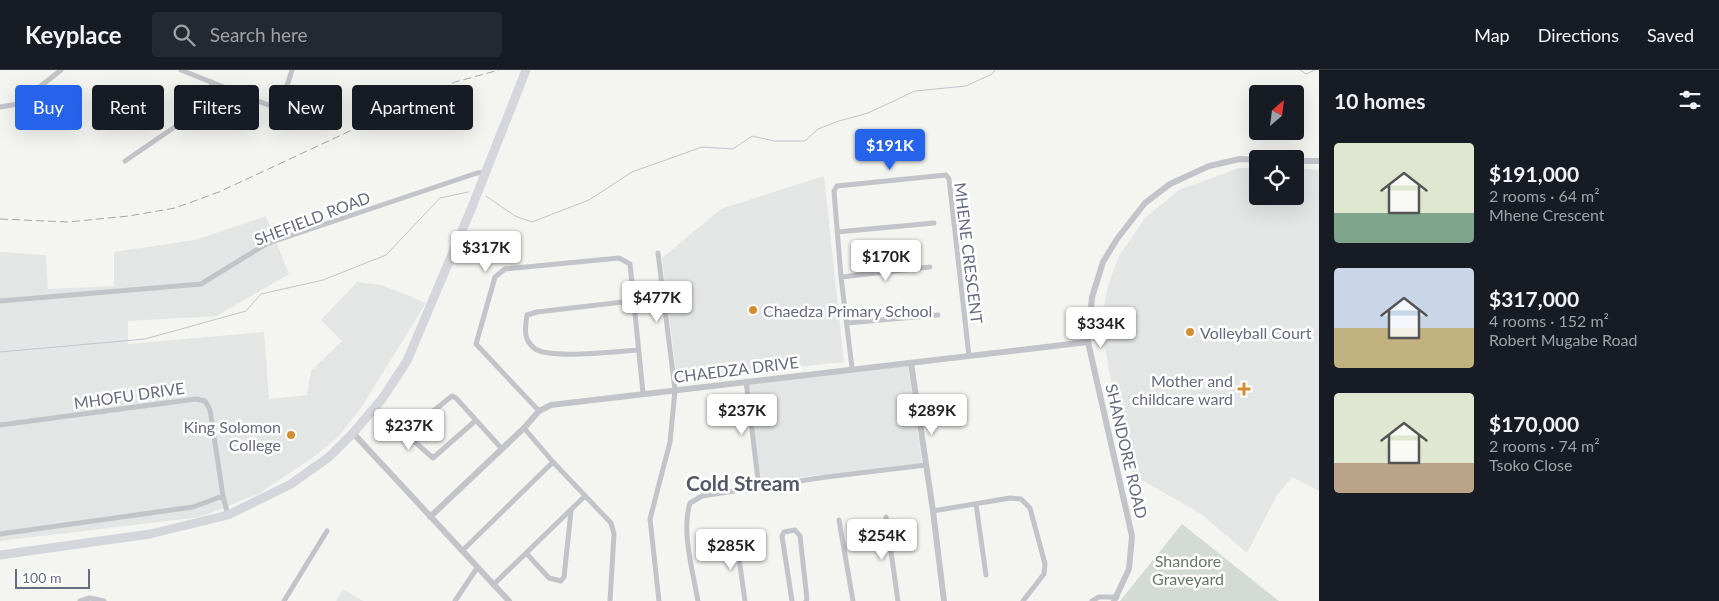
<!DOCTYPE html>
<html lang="en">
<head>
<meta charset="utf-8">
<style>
  :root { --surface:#171b24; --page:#242831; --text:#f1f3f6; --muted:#9ea1a6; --line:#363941; --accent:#2563eb }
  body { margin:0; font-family:Lato,sans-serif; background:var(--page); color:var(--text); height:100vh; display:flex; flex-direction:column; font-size:19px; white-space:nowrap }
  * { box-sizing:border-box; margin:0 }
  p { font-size:16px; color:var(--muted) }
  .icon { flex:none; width:28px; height:28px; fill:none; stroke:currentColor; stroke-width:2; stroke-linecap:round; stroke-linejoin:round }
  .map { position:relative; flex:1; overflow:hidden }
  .panel { display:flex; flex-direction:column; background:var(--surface); width:400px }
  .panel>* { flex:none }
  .banner { position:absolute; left:15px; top:15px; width:475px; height:45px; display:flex; gap:10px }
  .needle { width:32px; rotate:28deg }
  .fabs { position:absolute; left:1249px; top:15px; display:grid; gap:10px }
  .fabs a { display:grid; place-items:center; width:55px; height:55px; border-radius:5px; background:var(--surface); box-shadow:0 5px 20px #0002; font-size:25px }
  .scale { position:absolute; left:15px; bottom:12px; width:75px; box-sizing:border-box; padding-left:5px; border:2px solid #666c80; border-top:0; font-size:14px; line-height:18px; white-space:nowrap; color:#666c80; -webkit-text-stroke:4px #fff; paint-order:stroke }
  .price { position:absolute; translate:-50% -42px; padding:0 11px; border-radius:5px; background:#fff; color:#222; font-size:16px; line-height:32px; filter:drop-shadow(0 1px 2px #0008) }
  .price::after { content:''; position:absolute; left:50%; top:30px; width:15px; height:11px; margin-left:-8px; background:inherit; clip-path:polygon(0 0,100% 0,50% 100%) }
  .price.active { background:var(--accent); color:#fff }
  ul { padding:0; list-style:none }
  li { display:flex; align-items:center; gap:15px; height:125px; padding:0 15px }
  li span { display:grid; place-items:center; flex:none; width:140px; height:100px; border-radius:5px; color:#555 }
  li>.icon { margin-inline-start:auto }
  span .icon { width:60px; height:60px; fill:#fffc; stroke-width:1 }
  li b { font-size:21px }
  h2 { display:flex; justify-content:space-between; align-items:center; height:60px; padding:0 15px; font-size:21px }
  .tag { padding:0 18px; border-radius:5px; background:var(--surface); box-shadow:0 5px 20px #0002; font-size:18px; line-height:45px }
  .tag.active { background:var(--accent); color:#fff }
  header { display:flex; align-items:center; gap:30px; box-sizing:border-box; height:70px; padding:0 25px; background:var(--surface); border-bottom:1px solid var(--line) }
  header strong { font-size:24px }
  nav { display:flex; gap:28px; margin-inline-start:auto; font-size:18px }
  .search { width:350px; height:45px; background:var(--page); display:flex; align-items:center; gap:12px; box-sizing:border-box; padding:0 18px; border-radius:5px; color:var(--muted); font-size:19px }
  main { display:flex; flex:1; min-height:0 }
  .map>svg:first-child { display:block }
</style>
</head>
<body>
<header>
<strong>Keyplace</strong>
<div class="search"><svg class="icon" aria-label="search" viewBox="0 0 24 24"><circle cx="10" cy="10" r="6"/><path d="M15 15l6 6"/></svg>Search here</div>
<nav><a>Map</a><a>Directions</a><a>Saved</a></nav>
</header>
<main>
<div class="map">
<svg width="1319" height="531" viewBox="0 0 1319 531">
  <rect width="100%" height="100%" fill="#f4f5f1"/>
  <path fill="#e4e5e5" d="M1239,98h18l1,28h37v-28l24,2v321l-27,-14 -15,18 -30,58 -46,-39 -68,-39 -23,-99 -9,-52 7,-39 11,-29 26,-38 34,-28z
    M824,106l20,186 -167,18 -15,-122 59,-49z
    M266,146l23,58 -72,42 -89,5v23l136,-12 5,67 38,-4 4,-24 31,-30 -21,-21 36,-38 25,3 44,18 -65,105 -23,29 -27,22 -53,35 -57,23 -201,24v-289l46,3 2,34 66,-3v-34l81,-12z
    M908,294l14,99 -162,19 -13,-99z
    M343,519l20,12h-27z"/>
  <path fill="#d4dbd4" d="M1182,454l97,77h-159z"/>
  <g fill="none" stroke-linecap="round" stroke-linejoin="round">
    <path stroke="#c0c4cc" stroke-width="1" d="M1300,0l6,4 9,-4
      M486,126l29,20 17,6 57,-22 43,-28 70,-25 31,2 19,-13 22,5h31l13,-12 21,-8 29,-8 47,-22 51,-5 26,-12 3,-4
      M0,282l145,-13 101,-28 15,-17 62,-14 63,-25 54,-57 28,-6"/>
    <path stroke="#c3c4c9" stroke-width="5" d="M181,0l87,35c17,-7 19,-19 24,-35
      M0,37l18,-3 43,-34
      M125,91l73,-50 12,-17 2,-12
      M837,162l97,-9
      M658,183l17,137 -5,52 -20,77 9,82
      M841,207l89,-10
      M0,231l201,-17 65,-40 211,-71 9,-1
      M632,231l-95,11 -10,3c-2,13 -4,24 7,33 14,12 84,3 104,2
      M847,253l91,-8
      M852,298l-11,-91 -7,-86 3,-5 109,-11 3,4 20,177
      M746,311l13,107
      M539,341l-63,-67 19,-67 10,-8 114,-11 11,6 13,129
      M475,351l-42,37 -25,-22 1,-5 43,-35 4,2 46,51
      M0,355l196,-26 9,2 5,9 13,86 5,19
      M524,358l29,34 58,61 3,11 -4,67
      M976,434l10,71
      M933,441l77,-13 11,1 9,9 15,56 -1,10 -21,27
      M886,447l12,84
      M839,450l14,81
      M0,464l193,-27 30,-11
      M736,467l9,64
      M462,481l91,-89
      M526,483l23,25 12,3 3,-4 7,-66
      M493,515l92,-89
      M80,531l10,-3 14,3
      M284,531l43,-70
      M455,531l22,-33
      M698,531c-5,-29 -17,-70 -8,-98l12,-7 124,-19 100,-12
      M792,531l-10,-65 2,-4 11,-2 5,6 7,63 -1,2
      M1092,531l7,-4h18"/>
    <path stroke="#c3c4c9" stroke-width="6" d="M1295,91h24
      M911,293l22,148 11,90
      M353,363l156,168
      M430,447l94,-89 15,-17 12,-6 537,-63
      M1114,531l15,-32 3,-33 -44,-194 4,-45 11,-35 14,-23 28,-36 25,-19 39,-18 31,-7 18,1"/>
    <path stroke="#d4d6dc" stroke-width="9" d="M0,485l150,-21 78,-19 63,-31 38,-27 24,-24 29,-34 25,-38 65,-154 54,-137"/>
    <path stroke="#a3a6ad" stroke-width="1" stroke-dasharray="8 4" stroke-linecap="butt" d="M0,149l68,3 61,-6 46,-8 44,-16 236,-110 44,-12"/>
  </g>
  <g fill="#d38e33" stroke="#fff" stroke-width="2">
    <circle cx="753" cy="240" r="5"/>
    <circle cx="1190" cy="262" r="5"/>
    <path d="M1241.5 311.5h5v5h5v5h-5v5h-5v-5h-5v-5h5z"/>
    <circle cx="291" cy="365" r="5"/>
  </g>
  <g text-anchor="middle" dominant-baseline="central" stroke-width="5" stroke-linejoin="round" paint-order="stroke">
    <g font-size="16" fill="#666c80" stroke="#fff">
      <text transform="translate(312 148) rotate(-21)">SHEFIELD ROAD</text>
      <text transform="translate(969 183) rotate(83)">MHENE CRESCENT</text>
      <text transform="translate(736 299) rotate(-7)">CHAEDZA DRIVE</text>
      <text transform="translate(129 325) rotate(-8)">MHOFU DRIVE</text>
      <text transform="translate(1127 381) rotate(77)">SHANDORE ROAD</text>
    </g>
    <g font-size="16" fill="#666c80" stroke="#fff" text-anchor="start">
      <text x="763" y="240">Chaedza Primary School</text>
      <text x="1200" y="262">Volleyball Court</text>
      <text x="1233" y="310" text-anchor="end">Mother and<tspan x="1233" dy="18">childcare ward</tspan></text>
      <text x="281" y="356" text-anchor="end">King Solomon<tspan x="281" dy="18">College</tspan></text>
    </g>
    <g font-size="16" fill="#657867" stroke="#fff">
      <text x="1188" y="490">Shandore<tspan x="1188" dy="18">Graveyard</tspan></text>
    </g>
    <g font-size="21" font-weight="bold" fill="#545866" stroke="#fff">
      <text x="743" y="412">Cold Stream</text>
    </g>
  </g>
</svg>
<div class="fabs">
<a><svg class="needle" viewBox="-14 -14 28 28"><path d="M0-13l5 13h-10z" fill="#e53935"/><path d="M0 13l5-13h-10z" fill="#9ea1a6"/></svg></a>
<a><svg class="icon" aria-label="locate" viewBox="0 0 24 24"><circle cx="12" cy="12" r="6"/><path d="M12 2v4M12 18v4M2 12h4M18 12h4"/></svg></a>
</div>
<div class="scale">100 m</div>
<b class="price active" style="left:890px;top:101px">$191K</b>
<b class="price" style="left:486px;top:203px">$317K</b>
<b class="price" style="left:886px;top:212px">$170K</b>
<b class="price" style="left:657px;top:253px">$477K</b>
<b class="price" style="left:1101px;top:279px">$334K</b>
<b class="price" style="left:742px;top:366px">$237K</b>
<b class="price" style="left:932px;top:366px">$289K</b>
<b class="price" style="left:409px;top:381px">$237K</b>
<b class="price" style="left:882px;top:491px">$254K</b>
<b class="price" style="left:731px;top:501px">$285K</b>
<div class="banner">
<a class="tag active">Buy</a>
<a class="tag">Rent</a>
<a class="tag">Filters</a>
<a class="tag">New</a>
<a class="tag">Apartment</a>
</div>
</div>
<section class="panel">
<h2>10 homes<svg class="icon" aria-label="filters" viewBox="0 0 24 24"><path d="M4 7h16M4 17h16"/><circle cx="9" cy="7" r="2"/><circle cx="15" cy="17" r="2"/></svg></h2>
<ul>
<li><span style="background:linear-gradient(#dfe7d0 70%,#7fa58c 0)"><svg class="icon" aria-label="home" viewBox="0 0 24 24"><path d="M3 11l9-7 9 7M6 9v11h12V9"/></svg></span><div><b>$191,000</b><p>2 rooms · 64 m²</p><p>Mhene Crescent</p></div></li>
<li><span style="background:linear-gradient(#c9d6e8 60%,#c2b280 0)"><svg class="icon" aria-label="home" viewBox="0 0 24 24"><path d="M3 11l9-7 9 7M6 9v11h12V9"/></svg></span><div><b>$317,000</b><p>4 rooms · 152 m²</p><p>Robert Mugabe Road</p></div></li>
<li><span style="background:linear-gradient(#dfe7d0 70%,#b9a48a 0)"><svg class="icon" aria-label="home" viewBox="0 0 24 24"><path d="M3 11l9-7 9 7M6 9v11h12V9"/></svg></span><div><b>$170,000</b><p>2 rooms · 74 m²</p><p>Tsoko Close</p></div></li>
</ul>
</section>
</main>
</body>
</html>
